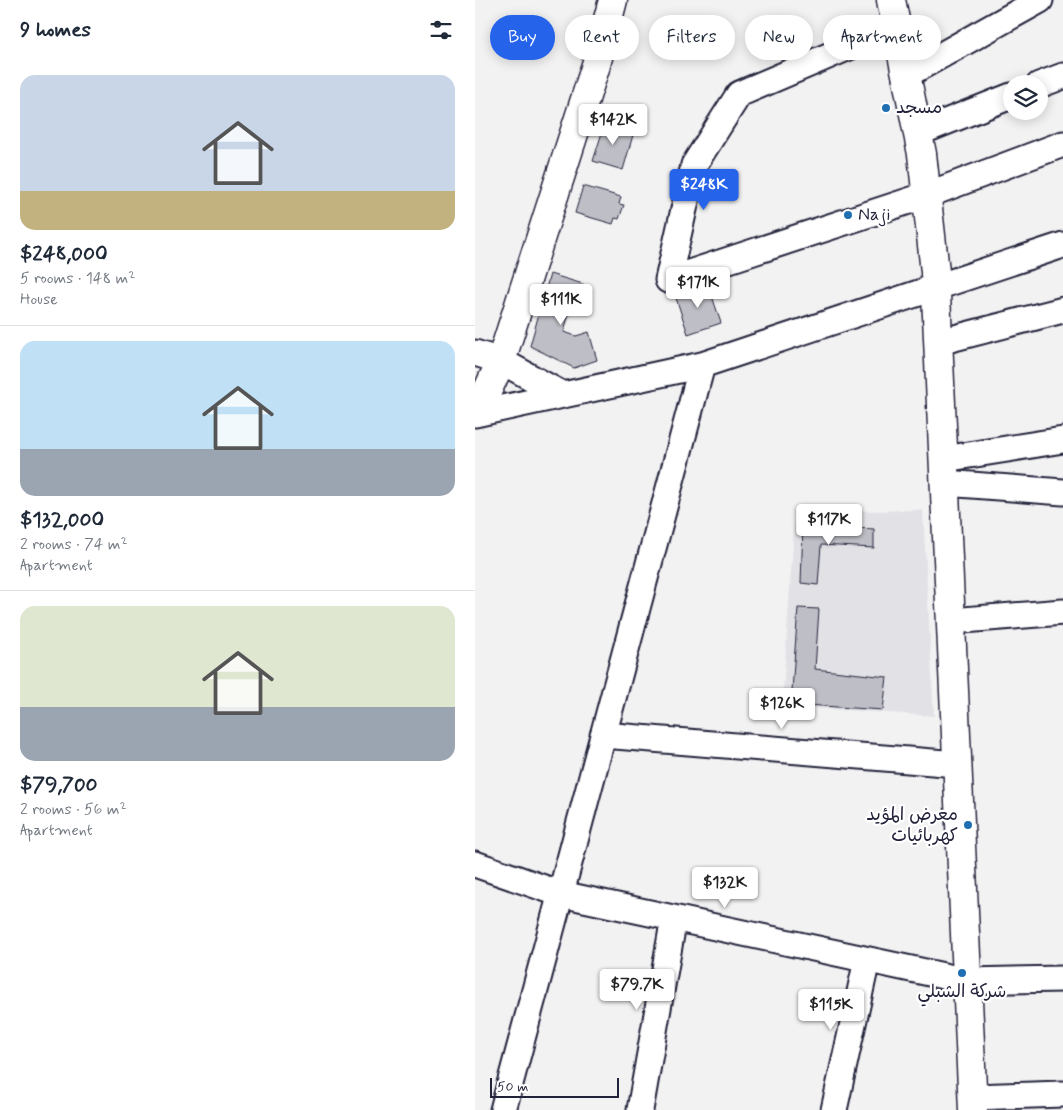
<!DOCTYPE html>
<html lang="en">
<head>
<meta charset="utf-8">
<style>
  :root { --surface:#fff; --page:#f2f2f3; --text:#1f2937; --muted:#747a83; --line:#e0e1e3; --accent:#2563eb }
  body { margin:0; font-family:Mynerve,"Playpen Sans Arabic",sans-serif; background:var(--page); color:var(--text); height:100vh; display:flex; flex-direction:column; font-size:19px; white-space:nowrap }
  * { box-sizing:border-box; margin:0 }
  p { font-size:16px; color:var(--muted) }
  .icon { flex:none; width:28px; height:28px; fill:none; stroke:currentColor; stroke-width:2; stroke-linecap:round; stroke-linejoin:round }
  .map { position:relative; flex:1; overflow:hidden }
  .sheet { display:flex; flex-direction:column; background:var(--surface); width:475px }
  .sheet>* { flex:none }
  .top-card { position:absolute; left:15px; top:15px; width:475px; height:45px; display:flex; gap:10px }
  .controls { position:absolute; left:528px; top:75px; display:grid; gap:10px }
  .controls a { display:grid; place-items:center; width:45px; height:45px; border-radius:50%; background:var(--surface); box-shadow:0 2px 12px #0003; font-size:25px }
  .scale { position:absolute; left:15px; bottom:12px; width:129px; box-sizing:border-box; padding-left:5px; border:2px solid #22223b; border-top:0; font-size:14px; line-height:18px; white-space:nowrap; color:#22223b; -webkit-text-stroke:4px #fff; paint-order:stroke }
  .price { position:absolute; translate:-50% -42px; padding:0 11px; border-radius:5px; background:#fff; color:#222; font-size:16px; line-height:32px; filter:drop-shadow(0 1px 2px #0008) }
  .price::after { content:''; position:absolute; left:50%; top:30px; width:15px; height:11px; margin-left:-8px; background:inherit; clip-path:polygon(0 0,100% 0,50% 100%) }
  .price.active { background:var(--accent); color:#fff }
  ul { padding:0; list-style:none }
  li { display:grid; align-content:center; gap:10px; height:265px; padding:0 20px }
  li+li { border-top:1px solid var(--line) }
  li span { display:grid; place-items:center; height:155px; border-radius:15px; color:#555 }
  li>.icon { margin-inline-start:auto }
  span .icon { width:90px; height:90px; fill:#fffc; stroke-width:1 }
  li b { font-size:21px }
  h2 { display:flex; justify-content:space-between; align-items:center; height:60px; padding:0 20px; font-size:21px }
  .pill { padding:0 18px; border-radius:22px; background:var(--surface); box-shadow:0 2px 12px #0003; font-size:18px; line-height:45px }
  .pill.active { background:var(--accent); color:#fff }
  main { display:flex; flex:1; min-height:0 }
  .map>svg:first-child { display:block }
</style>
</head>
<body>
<main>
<section class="sheet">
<h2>9 homes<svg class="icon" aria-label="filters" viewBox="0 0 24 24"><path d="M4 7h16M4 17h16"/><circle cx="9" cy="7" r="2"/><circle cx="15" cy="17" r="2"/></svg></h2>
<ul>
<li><span style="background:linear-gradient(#c9d6e8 75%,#c2b280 0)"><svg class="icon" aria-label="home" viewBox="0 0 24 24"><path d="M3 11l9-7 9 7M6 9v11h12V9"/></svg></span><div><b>$248,000</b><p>5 rooms · 148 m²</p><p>House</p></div></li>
<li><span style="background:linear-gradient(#bfe0f5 70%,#9aa5b1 0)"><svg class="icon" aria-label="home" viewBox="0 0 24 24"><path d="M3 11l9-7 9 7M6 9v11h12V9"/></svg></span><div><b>$132,000</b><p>2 rooms · 74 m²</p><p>Apartment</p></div></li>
<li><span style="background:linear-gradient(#dfe7d0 65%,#9aa5b1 0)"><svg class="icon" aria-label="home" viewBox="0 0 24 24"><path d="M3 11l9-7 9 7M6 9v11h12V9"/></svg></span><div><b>$79,700</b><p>2 rooms · 56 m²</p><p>Apartment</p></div></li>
</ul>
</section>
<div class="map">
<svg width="588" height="1110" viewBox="0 0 588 1110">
  <rect width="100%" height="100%" fill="#f2f2f3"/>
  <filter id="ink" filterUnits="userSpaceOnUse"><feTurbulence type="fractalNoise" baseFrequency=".02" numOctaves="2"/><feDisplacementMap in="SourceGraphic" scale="10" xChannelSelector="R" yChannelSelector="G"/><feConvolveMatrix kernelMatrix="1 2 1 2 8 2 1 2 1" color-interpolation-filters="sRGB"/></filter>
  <g filter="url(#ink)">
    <path fill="#e2e2e6" d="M448,510l11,206 -152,-10 13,-194z"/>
    <path fill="#bebec6" stroke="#22223b" d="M131,120l27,15 -10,35 -30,-9z
      M108,186l38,11 -2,7 5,1 -5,14 -4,-1 -2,6 -38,-11z
      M75,274l33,10 -3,13 -6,-2 -10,37 12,4 13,-4 8,28 -23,8 -44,-22z
      M233,284l13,39 -33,11 -13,-39z
      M328,525l71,4v19l-53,-3 -3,40 -17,-2z
      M323,608l21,1 -4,60 72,8 -4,33 -92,-6z"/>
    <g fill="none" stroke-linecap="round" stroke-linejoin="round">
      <g stroke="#22223b" stroke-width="29">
        <path id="minor" d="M421,27l-157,67 -45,71 -26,115 259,-85 136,-51
          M431,75l134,-75
          M564,85l24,-9
          M443,133l93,-37
          M464,342l124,-32
          M0,353l26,8 62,34
          M0,414l227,-49 361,-120
          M469,459l119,-19
          M470,483l118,9
          M476,621l112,-9
          M128,735l354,29
          M0,864l86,30 406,87 96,-2
          M497,1097l91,-3
          M28,1110l199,-745
          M165,1110l34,-192
          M359,1110l33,-150"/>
      </g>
      <g stroke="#22223b" stroke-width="31">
        <path id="major" d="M416,0l31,154 13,118 38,838
          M0,412l10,-16 16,-35 95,-296 17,-65"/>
      </g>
      <use href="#minor" stroke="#fff" stroke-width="25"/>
      <use href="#major" stroke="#fff" stroke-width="28"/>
    </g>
  </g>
  <g fill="#1f6fb2" stroke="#fff" stroke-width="2">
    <circle cx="411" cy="108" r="5"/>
    <circle cx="373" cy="215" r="5"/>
    <circle cx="493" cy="825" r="5"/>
    <circle cx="487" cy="973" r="5"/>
  </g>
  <g text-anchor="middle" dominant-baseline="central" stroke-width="4.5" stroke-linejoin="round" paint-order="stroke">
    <g font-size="18" fill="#22223b" stroke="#fff" text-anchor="start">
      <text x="421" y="108">مسجد</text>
      <text x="383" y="215">Naji</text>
      <text x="483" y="815" text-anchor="end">معرض المؤيد<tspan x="483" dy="21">كهربائيات</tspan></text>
      <text x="487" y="992" text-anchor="middle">شركة الشبلي</text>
    </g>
  </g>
</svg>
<div class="controls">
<a><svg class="icon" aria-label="layers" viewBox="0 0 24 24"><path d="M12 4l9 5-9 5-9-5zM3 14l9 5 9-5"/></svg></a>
</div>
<div class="scale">50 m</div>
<b class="price" style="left:138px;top:146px">$142K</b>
<b class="price active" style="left:229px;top:211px">$248K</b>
<b class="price" style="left:223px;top:309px">$171K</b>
<b class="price" style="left:86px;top:326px">$111K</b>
<b class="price" style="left:354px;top:546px">$117K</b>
<b class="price" style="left:307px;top:730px">$126K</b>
<b class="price" style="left:250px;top:909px">$132K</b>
<b class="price" style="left:162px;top:1011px">$79.7K</b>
<b class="price" style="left:356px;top:1031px">$115K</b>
<div class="top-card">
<a class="pill active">Buy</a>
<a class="pill">Rent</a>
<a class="pill">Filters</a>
<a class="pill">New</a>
<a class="pill">Apartment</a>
</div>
</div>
</main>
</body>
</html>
